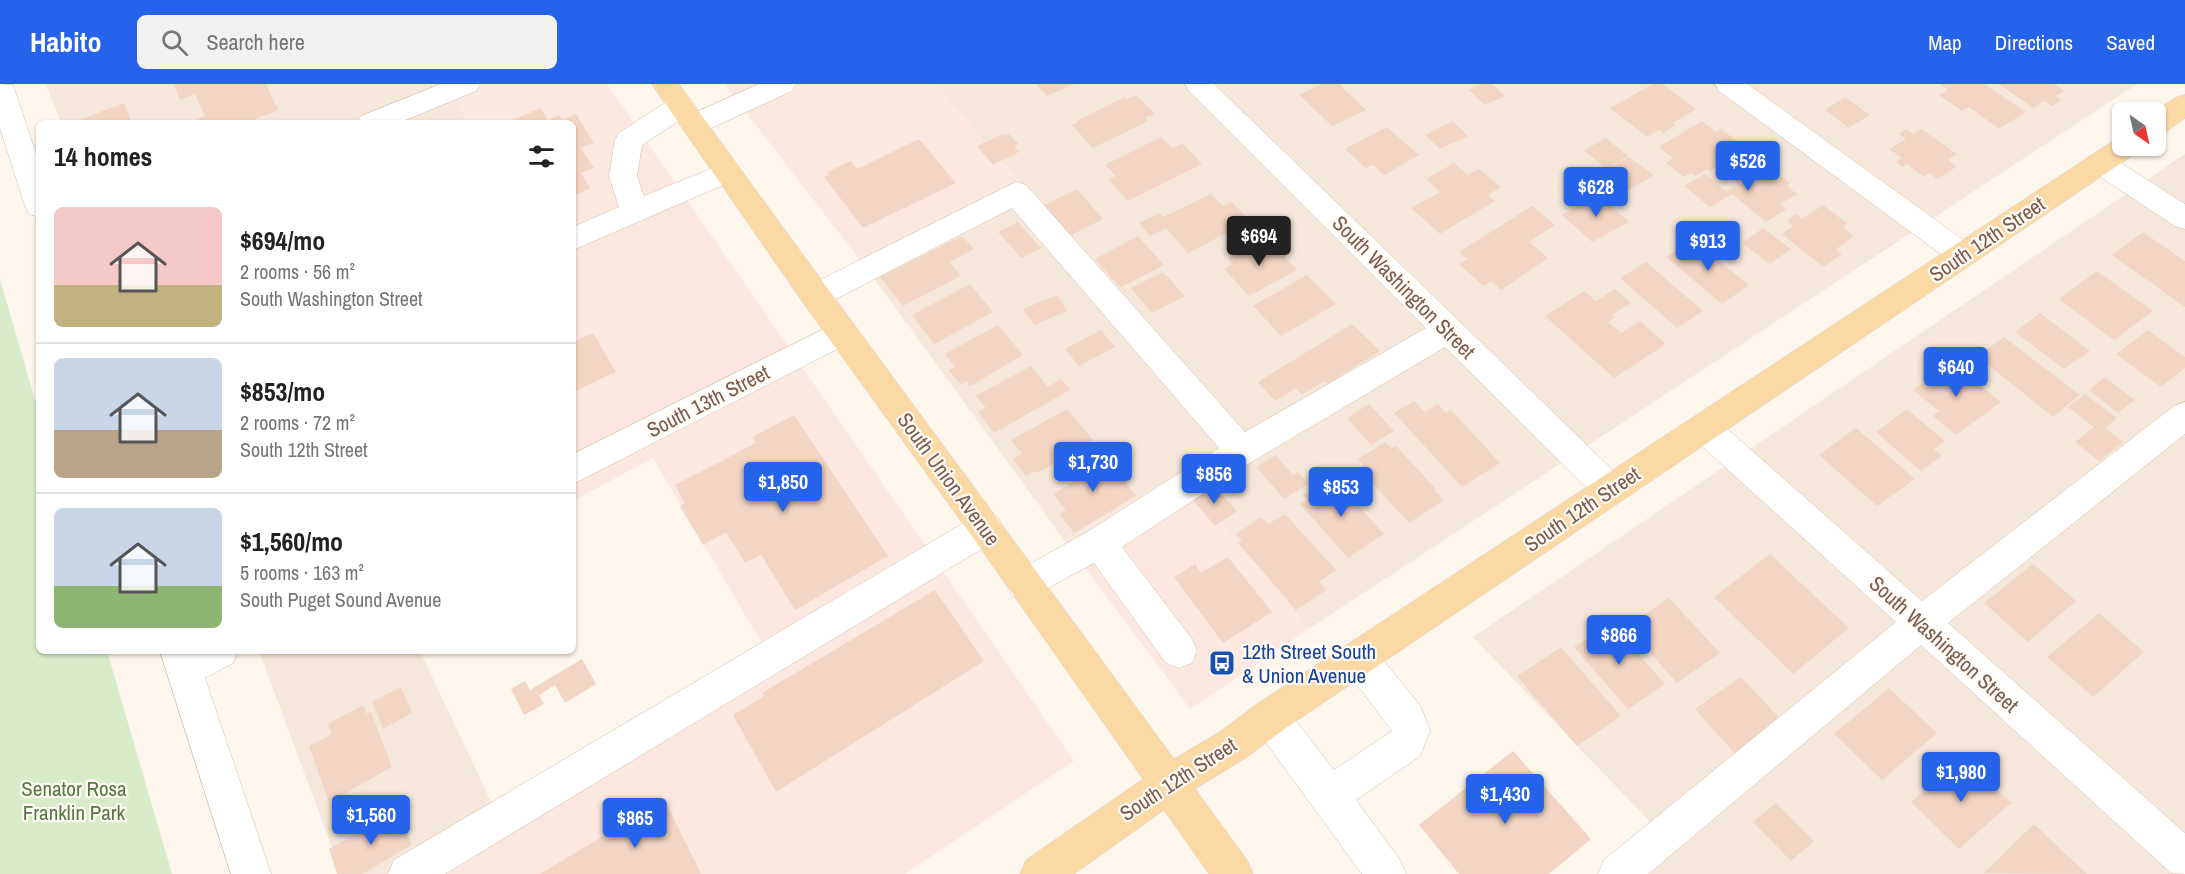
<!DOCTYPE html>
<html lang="en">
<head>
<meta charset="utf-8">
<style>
  :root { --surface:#fff; --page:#f2f2f2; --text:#222; --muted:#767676; --line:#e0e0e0; --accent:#2563eb }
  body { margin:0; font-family:"Archivo Narrow",sans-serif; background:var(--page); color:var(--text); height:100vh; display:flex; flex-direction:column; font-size:22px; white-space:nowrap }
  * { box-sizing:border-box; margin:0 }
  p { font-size:20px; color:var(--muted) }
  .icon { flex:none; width:33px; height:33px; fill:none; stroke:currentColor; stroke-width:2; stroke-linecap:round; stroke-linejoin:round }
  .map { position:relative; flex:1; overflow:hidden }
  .drawer { position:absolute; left:36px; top:36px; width:540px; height:534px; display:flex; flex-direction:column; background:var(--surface); border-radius:9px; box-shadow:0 2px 4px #0004 }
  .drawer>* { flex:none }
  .needle { width:39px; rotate:146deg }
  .tools { position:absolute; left:2112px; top:18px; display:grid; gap:12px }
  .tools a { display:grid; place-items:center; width:54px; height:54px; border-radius:9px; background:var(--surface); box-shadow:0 2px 4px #0004; font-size:30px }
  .price { position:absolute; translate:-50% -51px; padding:0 14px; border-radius:6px; background:var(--accent); color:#fff; font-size:20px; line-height:39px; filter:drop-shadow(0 2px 3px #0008) }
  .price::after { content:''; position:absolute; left:50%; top:36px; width:18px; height:14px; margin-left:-9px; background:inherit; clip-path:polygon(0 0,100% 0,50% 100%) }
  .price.active { background:#222; color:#fff }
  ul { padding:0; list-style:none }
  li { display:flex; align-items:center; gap:18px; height:150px; padding:0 18px }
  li+li { border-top:2px solid var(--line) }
  li span { display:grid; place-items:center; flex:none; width:168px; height:120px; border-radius:9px; color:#555 }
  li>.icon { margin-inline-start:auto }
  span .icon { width:72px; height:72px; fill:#fffc; stroke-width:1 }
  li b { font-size:26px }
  h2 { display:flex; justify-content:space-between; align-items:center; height:72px; padding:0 18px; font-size:26px }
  header { display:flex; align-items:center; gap:36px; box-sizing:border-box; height:84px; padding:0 30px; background:var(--accent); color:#fff }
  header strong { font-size:28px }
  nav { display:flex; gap:33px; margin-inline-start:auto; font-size:21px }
  .search { width:420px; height:54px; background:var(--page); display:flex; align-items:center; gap:15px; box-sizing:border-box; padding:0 21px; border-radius:9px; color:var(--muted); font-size:22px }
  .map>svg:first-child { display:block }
</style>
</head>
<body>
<header>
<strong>Habito</strong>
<div class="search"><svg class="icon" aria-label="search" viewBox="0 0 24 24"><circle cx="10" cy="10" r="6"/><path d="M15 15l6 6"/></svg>Search here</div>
<nav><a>Map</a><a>Directions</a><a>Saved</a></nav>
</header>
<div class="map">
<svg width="2185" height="790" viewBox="0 0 2185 790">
  <rect width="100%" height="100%" fill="#fdf6ec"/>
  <path fill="#f5e8da" d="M46,0h402l19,33 -13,6h-393z
    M935,0h1202l-828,545 -129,-157 -115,69 -192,-264 160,-79z
    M2185,70v720h-544l33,-27 -201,-210z
    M259,567h161l82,174 -81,49h-79z"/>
  <path fill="#fde8e0" d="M448,0h159l467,677 -169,113h-484l353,-210 -121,-206 -80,43v-378h-119l13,-6z
    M724,0h211l98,114 -160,79z
    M1180,388l129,157 -119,80 -125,-168z"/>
  <path fill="#d8ecc9" d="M0,195l39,135v237h68l65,223h-172z"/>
  <path fill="#f3d5c3" d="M174,0h92l12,26 -32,13h-58l17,-7 -10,-22 -15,6z
    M1036,0h37l-26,12z
    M1322,0h17l27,26 -34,16 -33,-31z
    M1481,0h11l13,12 -20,9 -16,-15z
    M1653,0h9l34,25 -23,14 3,2 -13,8 -3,-3 -13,7 -37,-29z
    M1940,0h44l42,28 -27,17 -30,-22 -7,4 -23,-16 9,-5z
    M1999,0h55l10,7 -9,5 6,4 -9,6 -8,-5 -11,7z
    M1136,11l19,19 -10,4 3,3 -55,27 -21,-23 6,-3 -1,-1 48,-24 2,2z
    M1845,13l25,18 -21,13 -24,-18z
    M124,19l8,20h-49l-2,-4z
    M541,24l7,12 11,-5 3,5 14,-6 18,29 -13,5 13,20 -13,5 9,15 -17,8v-73h-68z
    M1453,37l15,15 -28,13 -15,-14z
    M1702,37l14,11 5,-3 23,17 -25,15 3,2 -12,8 -3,-2 -12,7 -4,-3 -7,4 -18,-14 7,-5 -14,-11z
    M1387,43l32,28 -35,20 -11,-10 -7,3 -21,-19z
    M1906,45l7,5 8,-5 36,25 -9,6 8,7 -19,12 -8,-6 -5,4 -17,-13 -4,3 -7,-5 6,-4 -13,-9 17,-10 -7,-5z
    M1003,50l2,2 4,-2 10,10 -5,2 5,6 -26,13 -16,-19z
    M1161,53l11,11 10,-5 20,21 -74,37 -20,-22 8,-3 -11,-11z
    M1606,54l22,18 -22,13 -22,-19z
    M919,55l37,44 -93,45 -39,-51 5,-2 -2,-3 24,-11 6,8z
    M1629,73l25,18 -27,16 -23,-20z
    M1454,79l14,12 11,-6 22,18 -13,8 7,6 -55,33 -29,-26 29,-16 -14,-13z
    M1768,82l22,17 -3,3 10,8 -17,10 6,5 -20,13 -34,-28 -22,13 -26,-21 21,-12 21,17 12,-7 -5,-4 12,-7 4,4z
    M1077,105l26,30 -36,18 -26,-30z
    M1211,110l12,12 9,-4 18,19 -62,32 -22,-25 -16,8 -11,-13 21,-10 3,4z
    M1599,111l30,27 -37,20 -30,-27z
    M1823,121l25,19 -5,3 11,9 -18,13 6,5 -19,13 -41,-33 11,-8 -6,-5 10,-7 5,5z
    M1532,122l23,19 -26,17 19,16 -47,32 -10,-9 -8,5 -24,-22 8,-5 -8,-7z
    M1018,138l23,26 -20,10 -23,-26z
    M1763,144l28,21 -21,15 -28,-21z
    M2143,148l42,29v46l-73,-52z
    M962,152l12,13 -24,13 11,14 -58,30 -23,-29z
    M1138,152l26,29 -44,23 -25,-29z
    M1266,153l31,33 -48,26 -25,-27 8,-5 -4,-5 13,-7 3,4 14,-7 -5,-5z
    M1693,156l56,45 -27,19 -56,-47z
    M1646,178l57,49 -26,17 -57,-50z
    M2097,187l56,40 -39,29 -55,-41z
    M1163,188l22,24 -33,17 -21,-25z
    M1307,191l29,29 -55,32 -28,-30z
    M970,200l23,28 -59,32 -22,-29z
    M1615,205l16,14 -19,12 3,2 -7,5 13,11 19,-12 26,23 -52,34 -69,-62 39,-25 12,10z
    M1057,211l10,16 -33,14 -11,-16z
    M2040,229l50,38 -26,18 -49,-37z
    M1352,240l28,27 -53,33 -3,-3 -22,14 -6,-7 -21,13 -17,-19z
    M998,241l25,30 -53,31 -4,-5 -5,4 -12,-15 6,-3 -10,-13z
    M1101,246l14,17 -36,19 -14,-17z
    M2148,246l37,27v11l-24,19 -45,-33z
    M593,249l23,39 -41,19 -2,-4v-45z
    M2004,253l76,58 -27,22 -76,-61z
    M1952,279l49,39 -45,33 -23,-19 6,-5 -26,-21z
    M1031,282l17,21 13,-8 9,11 -76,43 -16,-21 8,-4 -10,-12z
    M2105,293l30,23 -17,13 -29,-23z
    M2085,310l32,24 -12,10 18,14 -24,19 -24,-19 19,-15 -26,-20z
    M1414,317l10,11 14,-8 8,9 5,-3 49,53 -38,24 -68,-74z
    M1369,320l25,27 -23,14 -24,-27z
    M1067,325l26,31 -56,33 -2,-2 -9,5 -13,-17 9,-5 -11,-14z
    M1907,325l38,32 -11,8 8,7 -21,15 -45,-39z
    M794,331l94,141 -93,54 -34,-55 -16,8 -19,-31 -23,13 -23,-39 5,-3 -10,-18 81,-42 -4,-6z
    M1856,344l59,51 -38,27 -58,-51z
    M1385,358l6,6 5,-2 40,43 -2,1 10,10 -35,23 -51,-55 6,-3 -6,-6z
    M1102,369l34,43 -62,37 -15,-19 7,-4 -13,-16 27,-16 -7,-9z
    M1276,371l17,20 5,-3 10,12 -24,15 -28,-32z
    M1332,393l52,57 -36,24 -48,-54 7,-4 -4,-5z
    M1213,400l24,27 -22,15 -24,-28z
    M1285,430l51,56 -17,12 7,8 -30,20 -58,-67 4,-3 -6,-6 25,-17 7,7z
    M1770,470l79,74 -56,46 -79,-77z
    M1228,473l44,55 -49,31 -49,-66 21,-13 6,9z
    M2033,480l43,37 -48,41 -44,-39z
    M935,506l49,71 -208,131 -43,-77 31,-19 -2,-3z
    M1669,514l51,55 -43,30 -50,-56z
    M2099,529l45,39 -51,45 -46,-40z
    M1610,539l55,61 -37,25 -54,-62z
    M1561,563l60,69 -44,30 -60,-70z
    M582,575l14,25 -31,19 -10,-18 -16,10 5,9 -20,11 -13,-26 14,-8 5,9z
    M1741,593l41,44 -46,34 -41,-46z
    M401,603l11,26 -29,16 -11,-27z
    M1889,604l48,45 -55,47 -48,-46z
    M363,621l4,9 4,-2 21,55 -63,35 -20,-56 23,-12 -4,-10z
    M1513,667l78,88 -42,35h-90l-40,-49z
    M1962,673l49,46 -52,46 -48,-47z
    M664,715l37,75h-161z
    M1776,719l38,38 -23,20 -38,-39z
    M398,725l14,36 -50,29h-25l-8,-25z
    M2034,740l53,50 -103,-1z"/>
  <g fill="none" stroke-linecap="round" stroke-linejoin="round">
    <g stroke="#d1beb0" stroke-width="1">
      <path id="minor" d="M0,0l13,1 26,78v54l-10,-3 -4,-8 -25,-78z
        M441,0h39l-4,7 -78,32h-41l4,-7z
        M759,0h37l-4,7 -87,40 -10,3 -10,-3 -4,-7 4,-7z
        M1185,0h29l409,396 5,10 -5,10 -12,4 -12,-4 -154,-153 -192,114 -131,86 70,92 5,12 -5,12 -13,5 -13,-5 -72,-100 -70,38 -12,-5 -5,-11 5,-11 75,-42 132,-84 -207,-240 -186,96 -11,4 -11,-4 -4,-8 4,-8 212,-106 10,3 219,247 181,-104 -237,-237z
        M1715,0h32l226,163 5,8 -5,8 -10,3 -10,-3 -234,-172z
        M681,12l10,3 4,7 -4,7 -49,32 -5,31 7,20 83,-34 10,3 4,7 -4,7 -164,71v-23l46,-20 -10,-31 6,-36 4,-7 52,-34z
        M2100,69l10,3 75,48v25l-10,-3 -85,-56 -4,-7 4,-7z
        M842,236l11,3 4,9 -4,9 -280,143v-30z
        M2185,318v32l-237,189 237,210v41l-14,-1 -250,-228 -273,229h-50l6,-14 292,-238 -203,-184 -5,-10 5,-10 11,-4 11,4 207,183 252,-195z
        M986,429l12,4 5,11 -5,11 -553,335h-57l6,-14 580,-343z
        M1359,557l13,5 49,61 9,24 -10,25 -64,44 44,60 6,14h-44l-105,-144 -5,-13 5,-13 13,-5 13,5 51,66 58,-39 -46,-61 -5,-12 5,-12z
        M160,567h78l-5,12 -28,15 66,196h-40z"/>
    </g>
    <g stroke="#dad1cd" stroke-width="1">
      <path id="major" d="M652,0h27c163,227 331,450 495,675l47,-28 36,-27 859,-565 6,-2v9h18l-4,7 -853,577 -36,27 -52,32 52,71 6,14h-44l-45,-64 -90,64h-54l6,-14 117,-81 -169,-240 -170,-235z
        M2185,11v23l-19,14 -10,3 -2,-23 21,-14z"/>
    </g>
    <use href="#minor" fill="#fff" fill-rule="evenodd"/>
    <use href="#major" fill="#fbd9a5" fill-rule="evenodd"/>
  </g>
  <defs>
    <g id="bus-square" transform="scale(1.35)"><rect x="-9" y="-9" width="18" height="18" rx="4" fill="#1a4fb4" stroke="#fffaf3"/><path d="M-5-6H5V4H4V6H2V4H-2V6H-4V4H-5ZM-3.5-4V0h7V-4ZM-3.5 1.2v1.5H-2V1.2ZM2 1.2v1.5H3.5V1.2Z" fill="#fff"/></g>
  </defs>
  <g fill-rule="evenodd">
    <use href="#bus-square" x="1222" y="579"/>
  </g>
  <g text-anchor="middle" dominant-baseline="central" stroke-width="4.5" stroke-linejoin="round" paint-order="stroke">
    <g font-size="21" fill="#7a5c4d" stroke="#fffaf3">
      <text transform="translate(1987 155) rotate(-34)">South 12th Street</text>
      <text transform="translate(1404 203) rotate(45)">South Washington Street</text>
      <text transform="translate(708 317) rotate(-27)">South 13th Street</text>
      <text transform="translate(949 395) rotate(54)">South Union Avenue</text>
      <text transform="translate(1582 425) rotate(-34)">South 12th Street</text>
      <text transform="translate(1944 560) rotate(42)">South Washington Street</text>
      <text transform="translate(1178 695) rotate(-33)">South 12th Street</text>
    </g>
    <g font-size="21" fill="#164399" stroke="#fffaf3" text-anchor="start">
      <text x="1242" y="567">12th Street South<tspan x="1242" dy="24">&amp; Union Avenue</tspan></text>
    </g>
    <g font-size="21" fill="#537a41" stroke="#fffaf3">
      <text x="74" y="704">Senator Rosa<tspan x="74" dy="24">Franklin Park</tspan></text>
    </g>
  </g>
</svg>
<div class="tools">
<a><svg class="needle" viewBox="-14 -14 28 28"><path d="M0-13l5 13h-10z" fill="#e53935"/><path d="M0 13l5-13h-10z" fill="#767676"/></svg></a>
</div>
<b class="price" style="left:1748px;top:108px">$526</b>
<b class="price" style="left:1596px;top:134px">$628</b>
<b class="price active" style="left:1259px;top:183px">$694</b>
<b class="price" style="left:1708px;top:188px">$913</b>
<b class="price" style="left:1956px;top:314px">$640</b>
<b class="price" style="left:1093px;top:409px">$1,730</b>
<b class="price" style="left:1214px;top:421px">$856</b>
<b class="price" style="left:783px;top:429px">$1,850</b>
<b class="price" style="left:1341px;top:434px">$853</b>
<b class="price" style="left:1619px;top:582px">$866</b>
<b class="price" style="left:1961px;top:719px">$1,980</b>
<b class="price" style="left:1505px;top:741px">$1,430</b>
<b class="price" style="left:371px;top:762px">$1,560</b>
<b class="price" style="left:635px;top:765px">$865</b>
<section class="drawer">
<h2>14 homes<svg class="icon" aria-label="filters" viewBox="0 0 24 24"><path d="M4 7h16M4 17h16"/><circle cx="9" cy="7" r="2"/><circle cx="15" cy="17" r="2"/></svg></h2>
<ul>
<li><span style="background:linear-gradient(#f6c9c9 65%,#c2b280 0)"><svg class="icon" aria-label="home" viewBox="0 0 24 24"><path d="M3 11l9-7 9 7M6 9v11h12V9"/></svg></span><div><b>$694/mo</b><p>2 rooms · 56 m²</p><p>South Washington Street</p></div></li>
<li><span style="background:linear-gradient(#c9d6e8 60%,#b9a48a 0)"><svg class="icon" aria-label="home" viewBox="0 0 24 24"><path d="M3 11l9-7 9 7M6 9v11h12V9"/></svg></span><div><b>$853/mo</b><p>2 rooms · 72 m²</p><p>South 12th Street</p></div></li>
<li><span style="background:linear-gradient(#c9d6e8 65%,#8fb573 0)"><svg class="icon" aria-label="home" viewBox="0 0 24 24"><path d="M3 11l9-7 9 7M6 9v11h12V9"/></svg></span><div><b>$1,560/mo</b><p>5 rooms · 163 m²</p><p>South Puget Sound Avenue</p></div></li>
</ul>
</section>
</div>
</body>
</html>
